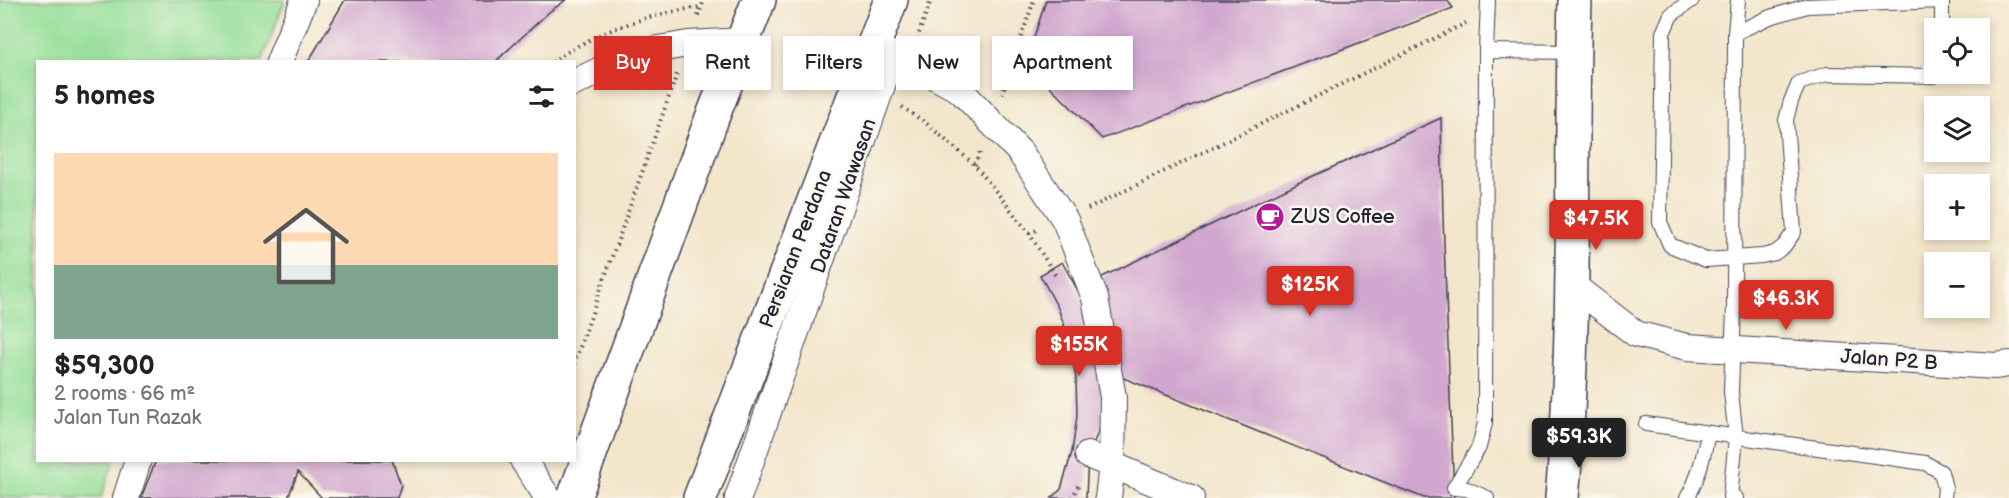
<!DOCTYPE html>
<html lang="en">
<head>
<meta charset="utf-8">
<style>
  :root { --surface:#fff; --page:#f2f2f2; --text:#222; --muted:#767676; --line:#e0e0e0; --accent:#d93025 }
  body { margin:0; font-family:"Balsamiq Sans",sans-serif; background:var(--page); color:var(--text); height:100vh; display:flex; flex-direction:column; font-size:22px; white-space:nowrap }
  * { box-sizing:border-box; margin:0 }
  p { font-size:20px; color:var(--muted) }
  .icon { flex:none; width:33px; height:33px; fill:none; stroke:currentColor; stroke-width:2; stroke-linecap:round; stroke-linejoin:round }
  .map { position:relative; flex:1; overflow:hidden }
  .details { position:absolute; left:36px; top:60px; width:540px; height:402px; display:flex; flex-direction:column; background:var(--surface); border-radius:0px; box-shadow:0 3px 9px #0003 }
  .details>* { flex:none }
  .banner { position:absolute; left:594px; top:36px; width:570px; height:54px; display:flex; gap:12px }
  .fabs { position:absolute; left:1924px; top:18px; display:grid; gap:12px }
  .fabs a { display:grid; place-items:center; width:66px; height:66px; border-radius:0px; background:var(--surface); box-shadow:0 3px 9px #0003; font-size:30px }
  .price { position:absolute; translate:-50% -51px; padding:0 14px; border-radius:6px; background:var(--accent); color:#fff; font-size:20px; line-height:39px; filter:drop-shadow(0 2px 3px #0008) }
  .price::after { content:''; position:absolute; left:50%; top:36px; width:18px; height:14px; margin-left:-9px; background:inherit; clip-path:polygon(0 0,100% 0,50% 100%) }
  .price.active { background:#222; color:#fff }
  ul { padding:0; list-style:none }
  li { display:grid; align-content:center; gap:12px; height:318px; padding:0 18px }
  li+li { border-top:2px solid var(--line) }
  li span { display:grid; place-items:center; height:186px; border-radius:0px; color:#555 }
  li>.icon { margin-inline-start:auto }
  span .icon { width:108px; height:108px; fill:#fffc; stroke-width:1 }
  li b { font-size:26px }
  h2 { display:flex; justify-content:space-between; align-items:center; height:72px; padding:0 18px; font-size:26px }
  .chip { padding:0 21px; border-radius:0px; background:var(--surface); box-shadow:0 3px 9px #0003; font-size:21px; line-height:54px }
  .chip.active { background:var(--accent); color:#fff }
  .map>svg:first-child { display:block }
</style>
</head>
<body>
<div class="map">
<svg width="2009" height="498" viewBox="0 0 2009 498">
  <rect width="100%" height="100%" fill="#fbf7ec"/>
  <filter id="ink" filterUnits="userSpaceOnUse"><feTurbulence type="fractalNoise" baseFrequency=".0167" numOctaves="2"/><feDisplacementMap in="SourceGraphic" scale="12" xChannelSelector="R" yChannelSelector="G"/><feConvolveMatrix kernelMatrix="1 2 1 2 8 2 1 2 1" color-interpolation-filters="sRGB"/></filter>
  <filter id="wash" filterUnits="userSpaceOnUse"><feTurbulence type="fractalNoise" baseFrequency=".008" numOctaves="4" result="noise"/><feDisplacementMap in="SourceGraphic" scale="24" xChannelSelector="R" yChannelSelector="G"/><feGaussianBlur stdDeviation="1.35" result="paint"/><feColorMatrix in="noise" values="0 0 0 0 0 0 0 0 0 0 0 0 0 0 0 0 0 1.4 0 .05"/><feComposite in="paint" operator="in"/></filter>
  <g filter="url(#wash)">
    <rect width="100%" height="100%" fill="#f2e5ca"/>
    <path fill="#96df9a" stroke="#5c806a" stroke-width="1.5" d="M0,0h285l-23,61 -224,1v398l76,1 -13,37h-101z"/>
    <g id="blocks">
      <path fill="#d1a7cf" d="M345,0h221l-17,12 -54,50h-187z
        M1046,0h401l6,8 -351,131 -76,-77z
        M1441,118l2,99 11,281h-30l-318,-127 -4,-94 198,-95z
        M1062,262l20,36 14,39 8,82 -16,36 -2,43h-34l9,-9 11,-37 5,-36 -1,-37 -6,-37 -12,-34 -18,-33z
        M156,460h236l9,25 -4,13h-75l-24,-26 -10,26h-147z"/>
    </g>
  </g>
  <g filter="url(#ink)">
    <use href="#blocks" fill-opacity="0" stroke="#413f50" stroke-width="1.5"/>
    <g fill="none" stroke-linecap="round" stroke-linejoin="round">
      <g stroke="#413f50" stroke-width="16">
        <path id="lane" d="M1692,0l-21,15 -8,18 -3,189 10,23 36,15 56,-4 13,-3 9,-7 10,-14 -8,-112 5,-19 8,-18 28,-9 106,2 2,-2
          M1942,0v28
          M1735,33l3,-33
          M1486,51l88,1
          M1646,424l279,39 16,9 4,16 -1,10
          M1487,498l-20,-9 -13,-1 25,-41 6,-24 1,-372 2,-51
          M1687,498c12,-20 16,-41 21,-64
          M1736,498l-6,-1 6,-59 -5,-46 3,-84 1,-275 35,-16 37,-11 135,-5"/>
      </g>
      <g stroke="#413f50" stroke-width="28">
        <path id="street" d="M279,62l25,-62
          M574,83l61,-30 53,-9 56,-3
          M1571,284l65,50 51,13 309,19 13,-2
          M1088,455l103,43
          M523,460l25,38
          M126,498l12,-38
          M738,498l155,-444 67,36 60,62 45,68 30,78 18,99 -1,68 -4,33"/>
      </g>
      <g stroke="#413f50" stroke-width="36">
        <path id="secondary" d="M1562,498c15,-165 8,-332 13,-498"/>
      </g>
      <g stroke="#413f50" stroke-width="36">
        <path id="primary" d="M574,498l138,-380 47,-118
          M700,498l191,-498"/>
      </g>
      <path stroke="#413f50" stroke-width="4" stroke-dasharray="1.5 4.5" stroke-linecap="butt" d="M698,16l6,-16
        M917,39l14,-39
        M552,62c44,-31 97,-48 149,-55
        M1002,94l32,-94
        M902,107l25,17 48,41 54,68 26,42
        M975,165l6,-16
        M1088,209l378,-186
        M1029,233l11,-4
        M574,364l103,-290
        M1072,498l8,-16"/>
      <use href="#lane" stroke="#fff" stroke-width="14"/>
      <use href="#street" stroke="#fff" stroke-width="26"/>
      <use href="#secondary" stroke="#fff" stroke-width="33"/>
      <use href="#primary" stroke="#fff" stroke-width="33"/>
    </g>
  </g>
  <defs>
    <g id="cafe-disc" transform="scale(1.5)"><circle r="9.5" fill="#b5179e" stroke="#fbf7ec"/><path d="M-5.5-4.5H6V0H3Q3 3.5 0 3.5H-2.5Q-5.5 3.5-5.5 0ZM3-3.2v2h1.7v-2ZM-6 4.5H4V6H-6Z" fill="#fff"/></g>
  </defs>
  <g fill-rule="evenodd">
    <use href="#cafe-disc" x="1270" y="217"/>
  </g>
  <g text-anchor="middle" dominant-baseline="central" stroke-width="5" stroke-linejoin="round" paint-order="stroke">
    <g font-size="20" fill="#22223b" stroke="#fbf7ec">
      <text transform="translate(844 196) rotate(-71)">Dataran Wawasan</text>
      <text transform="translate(796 249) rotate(-69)">Persiaran Perdana</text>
      <text transform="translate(1889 360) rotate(4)">Jalan P2 B</text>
    </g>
    <g font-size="20" fill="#22223b" stroke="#fbf7ec" text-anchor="start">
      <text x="1291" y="217">ZUS Coffee</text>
    </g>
  </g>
</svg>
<div class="fabs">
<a><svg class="icon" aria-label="locate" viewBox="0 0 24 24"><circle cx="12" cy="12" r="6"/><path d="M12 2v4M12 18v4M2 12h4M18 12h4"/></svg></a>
<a><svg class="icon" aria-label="layers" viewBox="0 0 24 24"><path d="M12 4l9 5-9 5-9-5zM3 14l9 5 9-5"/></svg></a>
<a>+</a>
<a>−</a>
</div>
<b class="price" style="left:1596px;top:251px">$47.5K</b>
<b class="price" style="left:1310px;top:317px">$125K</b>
<b class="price" style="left:1786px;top:331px">$46.3K</b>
<b class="price" style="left:1079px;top:377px">$155K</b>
<b class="price active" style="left:1579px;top:469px">$59.3K</b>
<div class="banner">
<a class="chip active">Buy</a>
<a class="chip">Rent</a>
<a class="chip">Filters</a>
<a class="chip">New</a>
<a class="chip">Apartment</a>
</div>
<section class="details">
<h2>5 homes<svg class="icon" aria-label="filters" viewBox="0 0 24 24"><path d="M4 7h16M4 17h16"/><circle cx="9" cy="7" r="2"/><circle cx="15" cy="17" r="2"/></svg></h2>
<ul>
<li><span style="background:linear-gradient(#ffd9b3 60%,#7fa58c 0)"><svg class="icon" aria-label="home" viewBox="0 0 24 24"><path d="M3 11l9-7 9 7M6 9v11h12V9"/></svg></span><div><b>$59,300</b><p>2 rooms · 66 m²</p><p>Jalan Tun Razak</p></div></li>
</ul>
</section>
</div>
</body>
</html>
